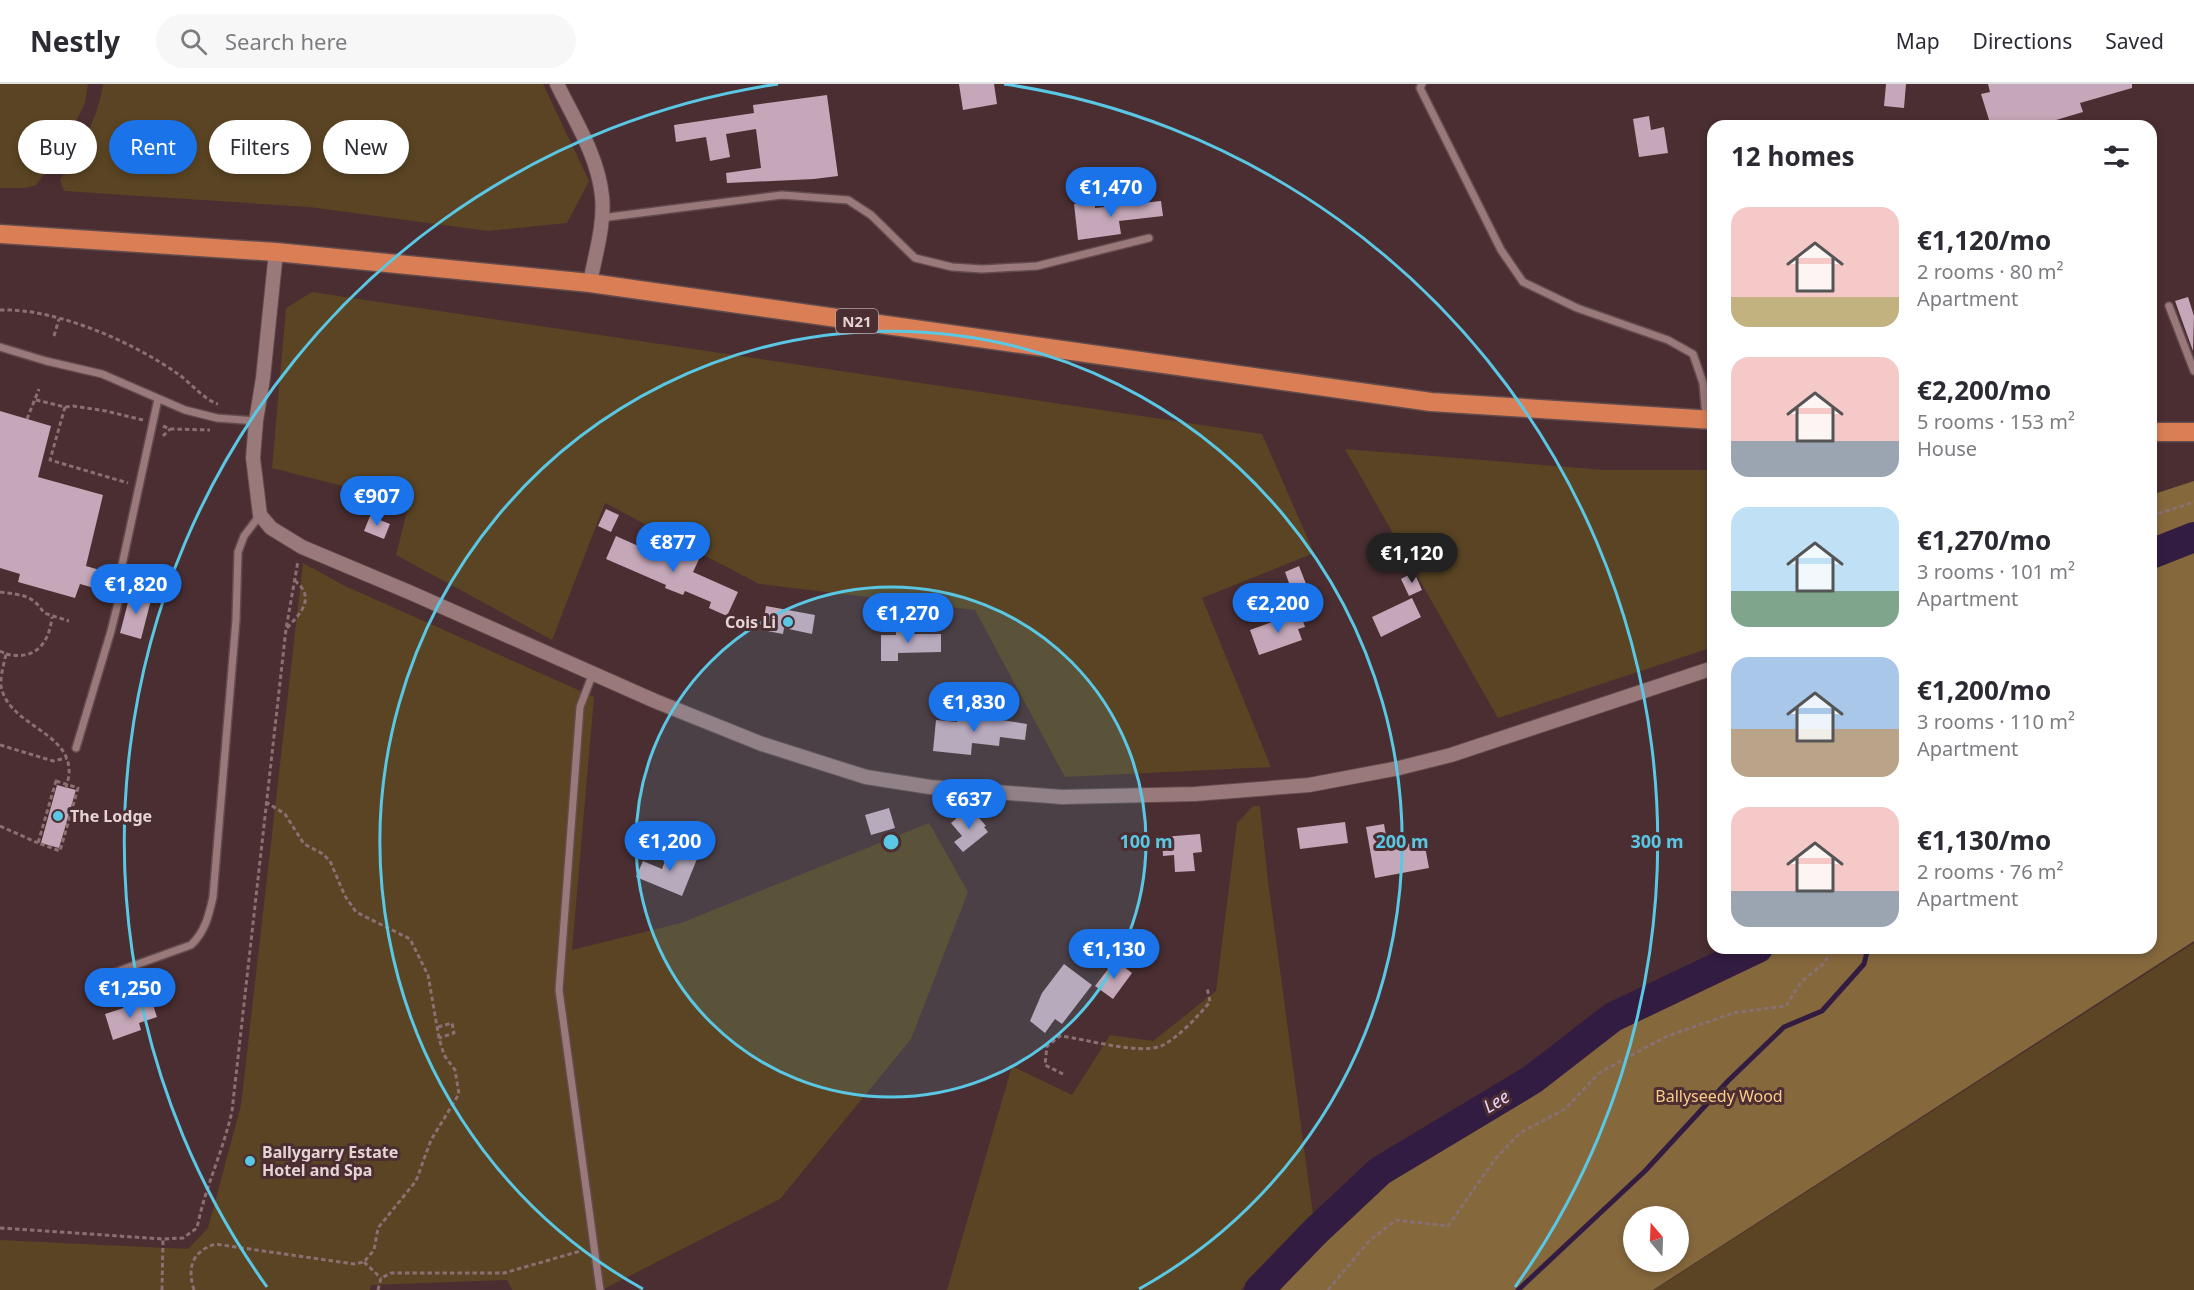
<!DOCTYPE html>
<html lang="en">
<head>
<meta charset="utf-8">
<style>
  :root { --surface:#fff; --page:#f7f7f7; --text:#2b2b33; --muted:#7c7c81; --line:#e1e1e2; --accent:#1a73e8 }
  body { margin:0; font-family:"Noto Sans",sans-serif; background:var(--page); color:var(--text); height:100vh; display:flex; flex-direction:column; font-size:22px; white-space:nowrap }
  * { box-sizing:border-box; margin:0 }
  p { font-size:20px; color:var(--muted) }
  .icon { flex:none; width:33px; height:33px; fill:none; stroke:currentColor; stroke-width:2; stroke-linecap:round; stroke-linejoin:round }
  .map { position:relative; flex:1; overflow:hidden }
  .drawer { position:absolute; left:1707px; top:36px; width:450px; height:834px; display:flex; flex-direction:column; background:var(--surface); border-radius:18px; box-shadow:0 3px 9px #0003 }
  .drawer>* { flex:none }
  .guide { position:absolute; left:18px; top:36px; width:570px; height:54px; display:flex; gap:12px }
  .needle { width:39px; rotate:341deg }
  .fabs { position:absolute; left:1623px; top:1122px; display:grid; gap:12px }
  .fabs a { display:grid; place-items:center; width:66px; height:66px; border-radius:50%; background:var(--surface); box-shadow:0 3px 9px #0003; font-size:30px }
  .price { position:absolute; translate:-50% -51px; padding:0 14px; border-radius:21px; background:var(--accent); color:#fff; font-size:20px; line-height:39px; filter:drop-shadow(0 2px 3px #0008) }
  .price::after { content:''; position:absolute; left:50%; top:36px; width:18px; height:14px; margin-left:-9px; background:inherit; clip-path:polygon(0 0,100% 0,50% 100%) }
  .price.selected { background:#222; color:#fff }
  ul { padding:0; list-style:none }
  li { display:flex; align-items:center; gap:18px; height:150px; padding:0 24px }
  li span { display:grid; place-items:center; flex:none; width:168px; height:120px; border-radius:18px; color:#555 }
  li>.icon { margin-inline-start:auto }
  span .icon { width:72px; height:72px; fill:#fffc; stroke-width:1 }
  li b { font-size:26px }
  h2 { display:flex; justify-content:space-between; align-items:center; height:72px; padding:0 24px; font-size:26px }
  .tag { padding:0 21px; border-radius:27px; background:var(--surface); box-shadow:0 3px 9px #0003; font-size:21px; line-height:54px }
  .tag.selected { background:var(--accent); color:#fff }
  header { display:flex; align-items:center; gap:36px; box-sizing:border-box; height:84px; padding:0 30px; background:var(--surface); border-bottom:2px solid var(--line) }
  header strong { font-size:28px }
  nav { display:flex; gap:33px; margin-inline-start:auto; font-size:21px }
  .search { width:420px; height:54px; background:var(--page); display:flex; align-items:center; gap:15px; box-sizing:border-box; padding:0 21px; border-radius:33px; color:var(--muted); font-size:22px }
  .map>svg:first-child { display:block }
</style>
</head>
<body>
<header>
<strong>Nestly</strong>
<div class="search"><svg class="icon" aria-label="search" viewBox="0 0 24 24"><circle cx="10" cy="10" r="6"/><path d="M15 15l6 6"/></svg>Search here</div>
<nav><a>Map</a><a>Directions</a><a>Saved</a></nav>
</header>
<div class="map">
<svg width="2194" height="1206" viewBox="0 0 2194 1206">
  <rect width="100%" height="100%" fill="#4a2e31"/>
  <path fill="#5a4423" d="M0,0h88l-3,19 -25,51 -24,31 -11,3h-25z
    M103,0h440l46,97 -22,42 -79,8 -179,-24 -245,-16 -4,-11c20,-33 37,-57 43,-96z
    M312,208l950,142 52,119 -112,45 69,169 -206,10 -90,-167 -216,-26 -154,-81 -53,137 -156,-85 13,-52 -137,-35 14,-160z
    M1345,365l260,21h108v177l-215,71z
    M303,479l40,22 251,112 -22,253 109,-27 248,-100 39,69 -57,147 -131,160 -178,91h-90l-5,-10 -136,5 -1,5h-370v-50l188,9 20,-21 33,-123z
    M1253,722h7l8,75 45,334 -72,75h-294l65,-224 60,29 38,-60 43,6 63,-50 21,-168z
    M2194,859v347h-540z"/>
  <path fill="#86683d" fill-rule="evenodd" d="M2194,397v460l-541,349h-407l109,-111 164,-102 88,-68 122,-61h422v-453zM1634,1132h44v46h-44z"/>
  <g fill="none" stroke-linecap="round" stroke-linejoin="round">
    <path stroke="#331c41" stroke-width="5" d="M1518,1206l127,-119 83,-90 56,-54 38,-16 42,-47 4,-16"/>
    <path stroke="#331c41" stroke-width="30" d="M2151,470l43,-17
      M1259,1206l56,-58 65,-61 153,-92 80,-62 145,-69"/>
  </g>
  <path fill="#c4a7b8" d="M959,0h35l3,20 -34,6z
    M1886,0h20l-2,24 -20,-2z
    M1988,0h144v4l-52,15 3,9 -47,14h-36l-1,-5 -9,2 -9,-29 9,-2z
    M827,11l11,81 -24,3 -87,4 -1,-10 35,-5 -5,-39 -30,5 4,23 -20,4 -4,-24 -30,5 -2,-17 80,-12 -1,-8z
    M1649,32l2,14 13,-3 4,26 -29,4 -6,-38z
    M1161,117l2,15 -44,5 2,13 -43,6 -4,-36 21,-2v6z
    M2188,213l6,19 -1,35 -18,-50z
    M0,327l51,15 -13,51 65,18 -17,71 17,5 -5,18 -18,-5 -5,14 -57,-16 2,-8 -20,-6z
    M606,425l13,6 -8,17 -13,-6z
    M370,432l20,8 -6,15 -20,-8z
    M616,452l58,26 11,-15 16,8 -8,17 45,20 -11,24 -18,-8 2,-6 -26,-11 -2,4 -18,-7 1,-3 -60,-26z
    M1299,482l9,23 -15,5 -8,-22z
    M1414,488l8,18 -13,6 -8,-17z
    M131,507l21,5 -11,43 -21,-6z
    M1412,514l9,19 -40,20 -9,-20z
    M766,522l49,9 -3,19 -28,-6 -1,6 -21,-4z
    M1300,528l5,15 -7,2 4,11 -43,15 -9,-25z
    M910,543l1,7h30v18l-43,1v8h-17v-26h15v-7z
    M958,627l17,2v3l52,8 -2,16 -25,-3 -1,9 -27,-3 -1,12 -38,-4 3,-31 21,2z
    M57,701l19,5 -17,58 -18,-5z
    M889,724l6,20 -24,7 -6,-20z
    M966,726l5,6 4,-3 11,13 -2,1 4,5 -25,20 -9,-10 8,-6 -11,-13z
    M1345,738l3,21 -48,6 -3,-21z
    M1384,740l4,23 36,-6 5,27 -54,10 -9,-51z
    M1200,750l2,18 -9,1 2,18 -20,1 -1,-17 -11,1 -1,-19z
    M670,764l27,11 -15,37 -46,-19 7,-16 19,8z
    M1115,876l17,13 -19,26 -18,-13z
    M1064,880l28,21 -30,39 -7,-5 -10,14 -15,-12 12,-28z
    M151,915l6,18 -18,6 2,7 -28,10 -8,-26z"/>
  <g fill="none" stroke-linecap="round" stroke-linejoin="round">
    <g stroke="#624b4d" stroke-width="10">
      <path id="lane" d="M1422,0l-2,4 81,162 22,32 54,26 91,32 25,14 10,29 3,34
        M601,134l181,-23 66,5 23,15 44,43 37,9 30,2 55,-3 112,-28
        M2169,222l25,65
        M0,263l46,14 56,13 83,36 32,8 39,3
        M593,589l-13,34 -21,283 41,300
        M76,664l35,-117 10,-40 1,-26 36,-166
        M102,893l89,-32c14,-13 18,-30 22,-48l23,-277 2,-68 6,-16 16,-21"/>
    </g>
    <g stroke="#624b4d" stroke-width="16">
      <path id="street" d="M557,0c17,35 41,72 45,112 3,28 -7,59 -12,87
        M276,168l-13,126 -7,43 -3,37 7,57 11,13 31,19 107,45 246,109 107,43 104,33 64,10 132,10 133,-3 114,-9 90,-17 52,-13 262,-87"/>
    </g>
    <g stroke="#624b4d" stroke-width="21">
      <path id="highway" d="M0,150l276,18 314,31 841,119 282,18
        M2151,348h43"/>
    </g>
    <path stroke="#897072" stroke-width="3" stroke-dasharray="4.5 3" stroke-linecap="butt" d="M0,226c56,-2 133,32 178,64 13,9 25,25 40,30
      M54,252l5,-17
      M36,316l29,7 8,-1 33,5 37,9
      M65,323l-15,53 78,23
      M27,335l12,-30
      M163,342l7,3 40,1
      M163,352l7,-7
      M2151,432l43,-14
      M0,508c21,3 32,2 44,21l25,8
      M287,544c15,-16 29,-31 7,-48
      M0,567l6,3c-2,10 -6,22 -5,32 7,39 67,45 68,84 1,5 -2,12 -3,18
      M6,570c29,7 43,-10 46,-37
      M0,661l53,16 14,-3
      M56,697l22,7 -18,63 -22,-8z
      M0,742l38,17
      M438,943l14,-4 2,10 -15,5
      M1063,990l-18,-9 2,-19 13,-10c27,3 78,19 101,10 16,-7 38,-31 49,-44l-3,-15
      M0,1144l163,11 20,-1 14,-10c8,-41 26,-76 35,-117l54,-482 12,-68
      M364,1178l17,16
      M162,1206l1,-51
      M194,1206c-7,-23 -2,-38 21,-46l139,20 10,-2 10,-12 4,-22 38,-47 15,-41 28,-46 -4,-24 -11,-15 -5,-17 -11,-63 -18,-36 -54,-27 -11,-16 -15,-35 -7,-7 -19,-10 -19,-30 -19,-12
      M378,1206l3,-12 10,-5h113l80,-23
      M1328,1206l42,-50 26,-20 52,6 47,-67 25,-26 45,-24 34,-36 66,-36 68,-24 53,-7 15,-24 22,-18 11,-16"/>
    <use href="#lane" stroke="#9a797b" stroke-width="7"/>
    <use href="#street" stroke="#9a797b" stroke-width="14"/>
    <use href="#highway" stroke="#d97e55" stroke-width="18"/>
  </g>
  <circle cx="891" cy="758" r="255" fill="#5ac8e5" fill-opacity=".12"/>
  <g fill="none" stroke="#5ac8e5" stroke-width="3">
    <circle cx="891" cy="758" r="255"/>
    <path d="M643 1205A511 511 0 1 1 1139 1205"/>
    <path d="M267 1203A766 766 0 0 1 778 0M1004 0A766 766 0 0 1 1515 1203"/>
  </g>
  <g fill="#5ac8e5" stroke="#4a2e31" stroke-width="2">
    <circle cx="788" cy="538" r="6"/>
    <circle cx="58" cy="732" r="6"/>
    <circle cx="250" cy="1077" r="6"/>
  </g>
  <g text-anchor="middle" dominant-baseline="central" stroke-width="6" stroke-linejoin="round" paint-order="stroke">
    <rect fill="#4a2e31" stroke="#b7a2a3" stroke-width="1.5" x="836" y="225" width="42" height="24" rx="4.5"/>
    <g font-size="15" font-weight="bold" fill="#e6d3d4">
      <text x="857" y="237">N21</text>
    </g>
    <g font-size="16" font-weight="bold" fill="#e6d3d4" stroke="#4a2e31" text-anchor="start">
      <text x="776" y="538" text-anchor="end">Cois Li</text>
      <text x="70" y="732">The Lodge</text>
      <text x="262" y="1068">Ballygarry Estate<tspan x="262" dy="18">Hotel and Spa</tspan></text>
    </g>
    <g font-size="16" fill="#fdcc88" stroke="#4a2e31">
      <text x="1719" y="1012">Ballyseedy Wood</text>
    </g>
    <g font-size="18" font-style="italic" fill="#edd5fe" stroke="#4a2e31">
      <text transform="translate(1496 1017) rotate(-31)">Lee</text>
    </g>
  </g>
  <circle cx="891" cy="758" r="9" fill="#5ac8e5" stroke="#4a2e31" stroke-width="3"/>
  <g font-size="18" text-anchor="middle" font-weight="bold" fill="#5ac8e5" stroke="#4a2e31" stroke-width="6" stroke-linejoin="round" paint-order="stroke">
    <text x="1146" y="764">100 m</text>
    <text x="1402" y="764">200 m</text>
    <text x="1657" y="764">300 m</text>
  </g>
</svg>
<div class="fabs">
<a><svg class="needle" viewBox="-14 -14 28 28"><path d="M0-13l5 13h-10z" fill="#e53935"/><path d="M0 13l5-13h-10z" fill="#7c7c81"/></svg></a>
</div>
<b class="price" style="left:1111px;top:134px">€1,470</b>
<b class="price" style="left:377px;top:443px">€907</b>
<b class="price" style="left:673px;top:489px">€877</b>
<b class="price selected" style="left:1412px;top:500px">€1,120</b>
<b class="price" style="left:136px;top:531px">€1,820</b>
<b class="price" style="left:1278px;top:550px">€2,200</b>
<b class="price" style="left:908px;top:560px">€1,270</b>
<b class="price" style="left:974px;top:649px">€1,830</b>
<b class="price" style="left:969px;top:746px">€637</b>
<b class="price" style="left:670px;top:788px">€1,200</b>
<b class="price" style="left:1114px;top:896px">€1,130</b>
<b class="price" style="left:130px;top:935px">€1,250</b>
<div class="guide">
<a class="tag">Buy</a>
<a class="tag selected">Rent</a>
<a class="tag">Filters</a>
<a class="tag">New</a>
</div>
<section class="drawer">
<h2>12 homes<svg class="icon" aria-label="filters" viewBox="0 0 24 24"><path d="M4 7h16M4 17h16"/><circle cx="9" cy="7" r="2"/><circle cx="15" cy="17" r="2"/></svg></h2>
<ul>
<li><span style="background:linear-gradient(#f6c9c9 75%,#c2b280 0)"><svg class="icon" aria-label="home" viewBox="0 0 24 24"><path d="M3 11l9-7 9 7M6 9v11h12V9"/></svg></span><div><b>€1,120/mo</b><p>2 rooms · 80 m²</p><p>Apartment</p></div></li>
<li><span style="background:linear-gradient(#f6c9c9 70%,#9aa5b1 0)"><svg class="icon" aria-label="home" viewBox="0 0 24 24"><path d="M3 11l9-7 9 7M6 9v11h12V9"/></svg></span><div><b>€2,200/mo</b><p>5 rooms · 153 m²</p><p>House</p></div></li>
<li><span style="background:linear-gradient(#bfe0f5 70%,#7fa58c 0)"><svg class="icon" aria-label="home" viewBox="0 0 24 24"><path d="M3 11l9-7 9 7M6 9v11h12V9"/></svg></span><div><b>€1,270/mo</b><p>3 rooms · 101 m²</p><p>Apartment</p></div></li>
<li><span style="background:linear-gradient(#a9c7e8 60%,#b9a48a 0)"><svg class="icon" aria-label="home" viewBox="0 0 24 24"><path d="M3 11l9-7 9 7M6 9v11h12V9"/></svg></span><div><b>€1,200/mo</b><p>3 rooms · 110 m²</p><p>Apartment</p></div></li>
<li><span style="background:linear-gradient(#f6c9c9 70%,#9aa5b1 0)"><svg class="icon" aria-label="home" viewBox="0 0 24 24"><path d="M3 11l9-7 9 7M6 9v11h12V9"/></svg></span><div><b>€1,130/mo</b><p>2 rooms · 76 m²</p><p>Apartment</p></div></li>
</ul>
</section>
</div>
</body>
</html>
